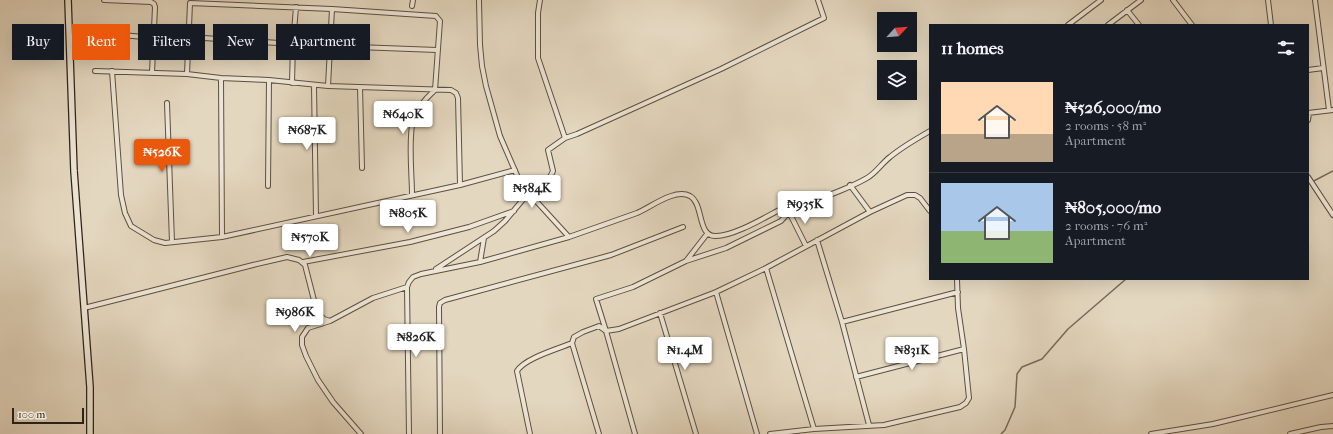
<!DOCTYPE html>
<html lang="en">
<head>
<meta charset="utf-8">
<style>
  :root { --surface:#171b24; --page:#20242c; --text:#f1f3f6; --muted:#9ea1a6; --line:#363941; --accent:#ea580c }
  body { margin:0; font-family:"IM FELL French Canon",serif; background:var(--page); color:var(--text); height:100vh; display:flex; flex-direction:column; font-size:15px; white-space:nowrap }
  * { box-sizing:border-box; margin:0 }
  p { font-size:13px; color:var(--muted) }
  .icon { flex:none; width:22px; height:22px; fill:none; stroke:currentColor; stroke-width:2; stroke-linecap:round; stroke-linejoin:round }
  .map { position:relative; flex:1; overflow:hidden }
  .drawer { position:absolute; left:929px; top:24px; width:380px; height:256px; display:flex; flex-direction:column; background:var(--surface); border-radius:0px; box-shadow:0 4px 16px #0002 }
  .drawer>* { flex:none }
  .banner { position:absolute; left:12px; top:24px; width:380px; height:36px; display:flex; gap:8px }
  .needle { width:26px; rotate:64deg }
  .controls { position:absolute; left:877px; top:12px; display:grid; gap:8px }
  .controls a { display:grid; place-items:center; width:40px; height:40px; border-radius:0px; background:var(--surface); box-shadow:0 4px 16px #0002; font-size:20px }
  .scale { position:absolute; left:12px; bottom:10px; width:72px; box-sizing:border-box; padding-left:4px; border:2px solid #2e2317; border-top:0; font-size:11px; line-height:14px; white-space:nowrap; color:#2e2317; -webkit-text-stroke:3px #ede5d5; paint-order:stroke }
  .price { position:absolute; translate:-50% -34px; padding:0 9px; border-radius:4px; background:#fff; color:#222; font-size:13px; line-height:26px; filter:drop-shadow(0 1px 2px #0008) }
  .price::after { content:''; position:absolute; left:50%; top:24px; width:12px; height:9px; margin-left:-6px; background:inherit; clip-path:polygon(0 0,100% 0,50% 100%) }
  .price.selected { background:var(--accent); color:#fff }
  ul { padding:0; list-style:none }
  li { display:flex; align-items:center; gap:12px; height:100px; padding:0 12px }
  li+li { border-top:1px solid var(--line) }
  li span { display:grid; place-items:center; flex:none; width:112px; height:80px; border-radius:0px; color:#555 }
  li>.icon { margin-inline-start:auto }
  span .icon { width:48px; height:48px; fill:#fffc; stroke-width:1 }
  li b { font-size:17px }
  h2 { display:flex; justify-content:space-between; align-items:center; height:48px; padding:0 12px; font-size:17px }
  .tag { padding:0 14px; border-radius:0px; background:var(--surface); box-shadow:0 4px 16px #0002; font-size:14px; line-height:36px }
  .tag.selected { background:var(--accent); color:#fff }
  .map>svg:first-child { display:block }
</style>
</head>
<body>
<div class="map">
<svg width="1333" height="434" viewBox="0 0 1333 434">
  <rect width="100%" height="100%" fill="#e4d7bf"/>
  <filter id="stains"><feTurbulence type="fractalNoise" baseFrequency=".005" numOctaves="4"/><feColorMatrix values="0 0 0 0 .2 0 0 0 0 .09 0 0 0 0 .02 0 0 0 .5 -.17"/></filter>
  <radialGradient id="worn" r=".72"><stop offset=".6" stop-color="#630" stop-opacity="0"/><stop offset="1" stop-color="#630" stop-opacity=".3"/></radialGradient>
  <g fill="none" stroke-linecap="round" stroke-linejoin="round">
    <path stroke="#766a5a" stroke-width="1.5" d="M1308,184l25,-13
      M1001,434l4,-4 10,-23 2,-33 5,-7 20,-8 26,-30 58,-50"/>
    <g stroke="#5c5041" stroke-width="6">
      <path id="minor" d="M104,0l47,2 3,2 1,3 -3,66
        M479,0l1,45 2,21 4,20 14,50 26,60 11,6 32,35
        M1173,0l19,25
        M1268,0l3,25
        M1315,0l14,110
        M412,6l1,-6
        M1127,10l12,15
        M1068,25l33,-25
        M1108,25l33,-25
        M90,32l64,6
        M189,37l104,7
        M330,46l107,4
        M1308,70l15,-2
        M95,71l92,3 34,4 48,2 59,6 123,4 5,3 2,5 2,87
        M112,71l9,124 4,18 6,13 23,14 11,3 57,-6 238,-52 55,-15
        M187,74l3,-71 142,6 104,7 4,5 -5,69c-9,8 -18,18 -22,30 -5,20 -1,54 -1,75
        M221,78l1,159
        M292,83l1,-39 3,-37
        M314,85l2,131
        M328,86l4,-77
        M360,87l2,81
        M167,103l5,139
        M1308,113l25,-3
        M1308,120l1,-7
        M565,138l12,-4 144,-65 103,-51 -6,-18
        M1308,177l25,38
        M850,185l20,27
        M268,186l1,-106
        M789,212l17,34
        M817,240l25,82 27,103
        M686,261l21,-27
        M303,262l107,-20 59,-15 45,-16
        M480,262l4,-24
        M766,268l48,161
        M436,269l58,-38 11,-10 21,-25 14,-6 6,-5 7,-14 -5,-21 17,-12 -27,-80v-45l2,-13
        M716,292l41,142
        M84,308l169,-43 34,-8 12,3 6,5 11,43 4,7 4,4 6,2
        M660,313l36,121
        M842,322l116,-30
        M856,377l108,-28
        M361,434l-28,-32 -15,-22 -12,-24 -4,-11v-8l6,-9 22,-7 43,-23 34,-11
        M409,434l-2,-147 2,-5 4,-5 8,-3 59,-12 89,-25 68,-24c14,-6 38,-25 53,-17 14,8 7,41 26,40 19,0 51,-20 69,-29 9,-4 20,-5 29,-7 15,-4 41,-15 53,-22 9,-5 15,-15 23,-21 12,-10 26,-18 40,-26
        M440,434l-1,-127 1,-4 5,-3 166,-45 72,-28
        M530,434l-13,-63c8,-13 41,-22 55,-28
        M599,434l-27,-91 2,-6 9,-5 16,-6 7,5 13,-2 97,-37 50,-24 104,-56 37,-17h8l5,3 10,13
        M635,434l-29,-103 -10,-32 37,-12 53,-26 40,-13 55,-27 8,-9 3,-8
        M770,434l44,-5 70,-4 76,-18 6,-4 3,-5 -5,-49 -6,-41 -1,-29
        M1151,434l62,-10 120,-29
        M1290,434l31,-7 12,-1"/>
    </g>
    <g stroke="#2e2317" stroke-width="8">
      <path id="secondary" d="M68,0l6,171 16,216v47"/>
    </g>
    <use href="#minor" stroke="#ede5d5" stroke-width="4"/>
    <use href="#secondary" stroke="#ede5d5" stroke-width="5.5"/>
  </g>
  <rect width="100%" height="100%" filter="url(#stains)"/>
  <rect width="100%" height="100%" fill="url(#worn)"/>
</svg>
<div class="controls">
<a><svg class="needle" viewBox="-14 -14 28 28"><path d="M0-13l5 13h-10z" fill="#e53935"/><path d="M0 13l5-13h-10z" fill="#9ea1a6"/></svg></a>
<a><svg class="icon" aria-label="layers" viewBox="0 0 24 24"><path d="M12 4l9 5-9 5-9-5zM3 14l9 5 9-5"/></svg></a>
</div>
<div class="scale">100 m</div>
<b class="price" style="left:403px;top:135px">₦640K</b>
<b class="price" style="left:307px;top:151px">₦687K</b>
<b class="price selected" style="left:162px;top:173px">₦526K</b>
<b class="price" style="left:532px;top:209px">₦584K</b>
<b class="price" style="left:805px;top:225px">₦935K</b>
<b class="price" style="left:408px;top:234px">₦805K</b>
<b class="price" style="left:310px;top:258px">₦570K</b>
<b class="price" style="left:295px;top:333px">₦986K</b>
<b class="price" style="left:416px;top:358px">₦826K</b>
<b class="price" style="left:685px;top:371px">₦1.4M</b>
<b class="price" style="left:912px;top:371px">₦831K</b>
<div class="banner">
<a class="tag">Buy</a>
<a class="tag selected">Rent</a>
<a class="tag">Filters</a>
<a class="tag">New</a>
<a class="tag">Apartment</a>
</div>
<section class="drawer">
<h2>11 homes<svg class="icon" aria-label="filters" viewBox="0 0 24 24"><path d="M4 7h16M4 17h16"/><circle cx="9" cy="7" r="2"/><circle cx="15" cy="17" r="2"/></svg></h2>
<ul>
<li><span style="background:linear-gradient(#ffd9b3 65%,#b9a48a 0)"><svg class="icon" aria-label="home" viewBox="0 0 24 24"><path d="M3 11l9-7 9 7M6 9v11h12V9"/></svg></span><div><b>₦526,000/mo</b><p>2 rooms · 58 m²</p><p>Apartment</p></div></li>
<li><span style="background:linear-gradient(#a9c7e8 60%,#8fb573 0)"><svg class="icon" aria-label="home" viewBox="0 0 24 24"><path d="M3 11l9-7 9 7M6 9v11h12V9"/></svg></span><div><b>₦805,000/mo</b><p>2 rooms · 76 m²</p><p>Apartment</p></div></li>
</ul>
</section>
</div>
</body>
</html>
